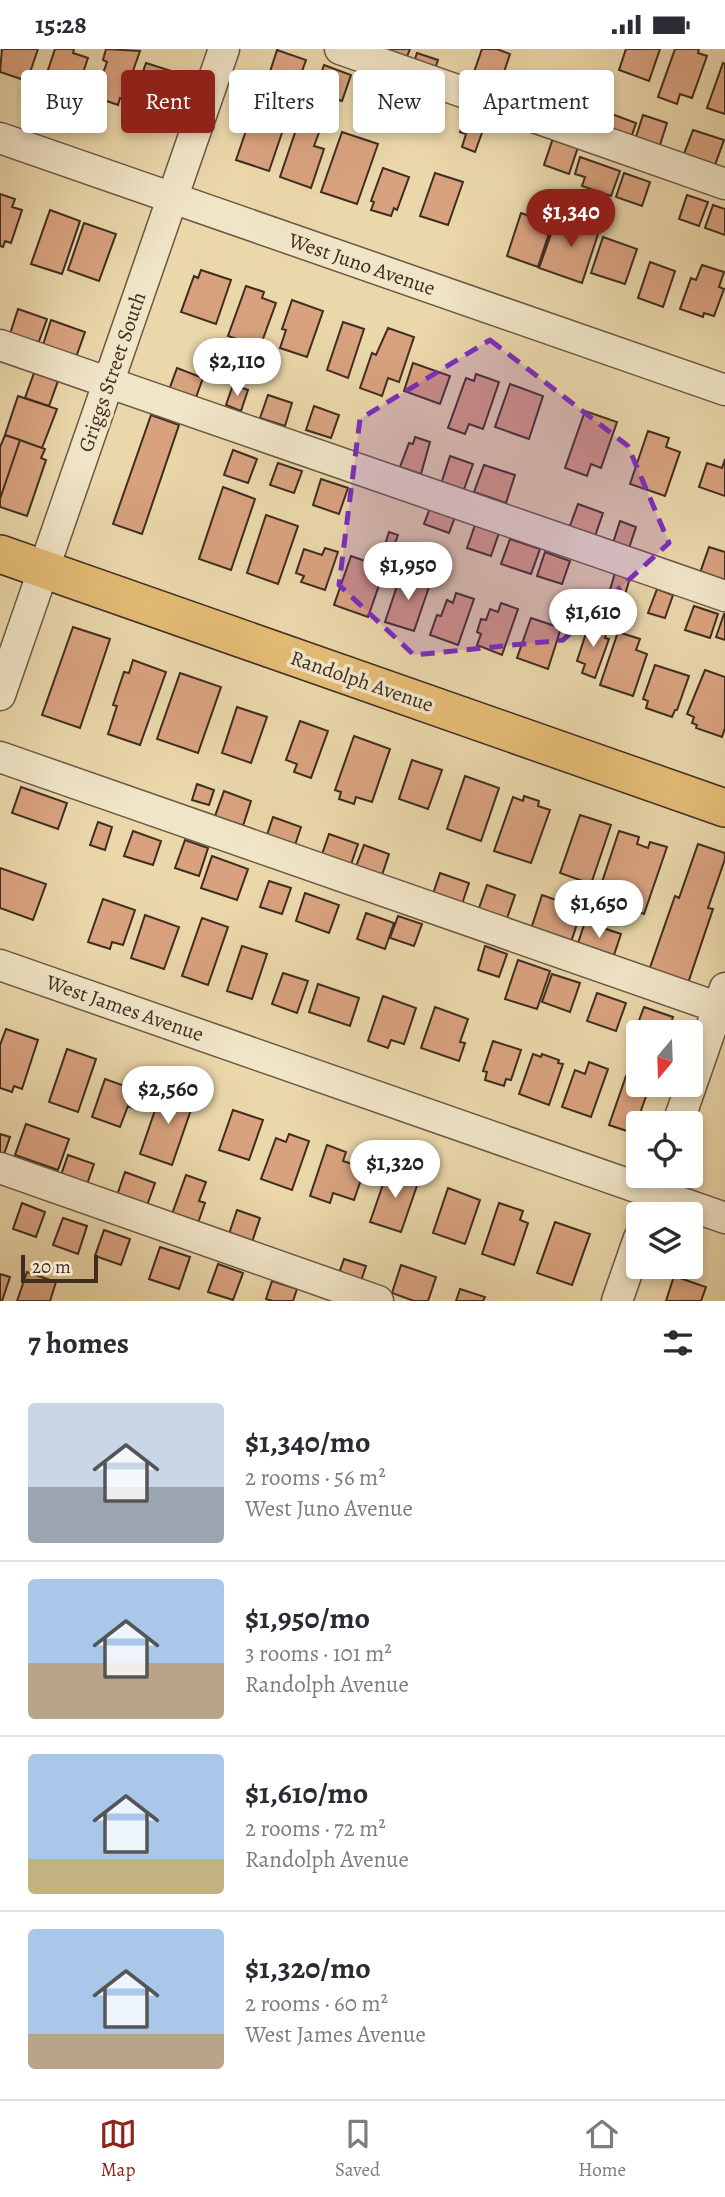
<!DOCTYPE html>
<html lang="en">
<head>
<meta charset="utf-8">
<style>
  :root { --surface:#fff; --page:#f7f7f7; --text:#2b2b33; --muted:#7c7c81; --line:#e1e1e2; --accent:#8f2418 }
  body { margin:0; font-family:Alegreya,serif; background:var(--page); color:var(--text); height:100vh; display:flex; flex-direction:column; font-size:26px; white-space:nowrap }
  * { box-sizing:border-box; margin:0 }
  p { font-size:23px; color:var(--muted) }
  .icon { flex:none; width:38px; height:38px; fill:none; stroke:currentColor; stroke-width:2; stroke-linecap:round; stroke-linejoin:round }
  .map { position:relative; height:1252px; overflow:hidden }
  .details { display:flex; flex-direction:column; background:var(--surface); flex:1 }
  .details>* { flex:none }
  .guide { position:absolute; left:21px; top:21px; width:684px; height:63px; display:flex; gap:14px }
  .needle { width:46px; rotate:199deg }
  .buttons { position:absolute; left:626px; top:971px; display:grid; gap:14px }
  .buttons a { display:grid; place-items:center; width:77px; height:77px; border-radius:7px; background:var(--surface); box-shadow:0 4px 10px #0003; font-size:35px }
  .scale { position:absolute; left:21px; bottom:18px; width:77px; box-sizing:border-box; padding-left:7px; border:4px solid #402d22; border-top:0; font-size:19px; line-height:24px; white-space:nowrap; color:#402d22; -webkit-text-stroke:5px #f1e5c8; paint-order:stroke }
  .price { position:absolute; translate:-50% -60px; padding:0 16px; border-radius:24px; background:#fff; color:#222; font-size:23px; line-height:46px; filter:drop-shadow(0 2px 4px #0008) }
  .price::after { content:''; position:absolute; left:50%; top:42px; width:21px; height:16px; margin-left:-10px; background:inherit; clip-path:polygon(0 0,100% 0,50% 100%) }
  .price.selected { background:var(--accent); color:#fff }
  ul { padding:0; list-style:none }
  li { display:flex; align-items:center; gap:21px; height:175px; padding:0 28px }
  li+li { border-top:2px solid var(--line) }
  li span { display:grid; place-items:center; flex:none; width:196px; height:140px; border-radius:7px; color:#555 }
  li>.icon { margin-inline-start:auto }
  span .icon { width:84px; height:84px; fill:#fffc; stroke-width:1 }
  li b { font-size:30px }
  h2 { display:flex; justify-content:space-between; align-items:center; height:84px; padding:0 28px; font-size:30px }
  .pill { padding:0 24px; border-radius:7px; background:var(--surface); box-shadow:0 4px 10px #0003; font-size:24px; line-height:63px }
  .pill.selected { background:var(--accent); color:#fff }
  .status { display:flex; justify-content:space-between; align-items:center; height:49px; padding:0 35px; background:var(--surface); direction:ltr }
  .status svg { height:19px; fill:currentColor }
  .dock { display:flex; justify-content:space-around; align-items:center; height:98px; border-top:2px solid var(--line); background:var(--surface); font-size:19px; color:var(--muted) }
  .dock a { display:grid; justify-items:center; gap:4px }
  .dock .selected { color:var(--accent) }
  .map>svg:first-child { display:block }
</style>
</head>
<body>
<div class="status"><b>15:28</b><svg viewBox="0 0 49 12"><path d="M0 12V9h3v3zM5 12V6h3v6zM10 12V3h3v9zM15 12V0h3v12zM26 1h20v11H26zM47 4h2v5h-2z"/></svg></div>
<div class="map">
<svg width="725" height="1252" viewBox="0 0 725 1252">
  <rect width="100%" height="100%" fill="#ead7aa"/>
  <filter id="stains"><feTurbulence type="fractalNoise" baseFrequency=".00286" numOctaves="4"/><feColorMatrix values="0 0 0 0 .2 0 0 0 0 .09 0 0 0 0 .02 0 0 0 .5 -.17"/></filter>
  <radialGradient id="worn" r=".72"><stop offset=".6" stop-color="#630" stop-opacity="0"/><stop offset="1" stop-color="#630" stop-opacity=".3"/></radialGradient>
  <path fill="#d9a27f" stroke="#402d22" stroke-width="2" d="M2,0h36l-11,32 -27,-9z
    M55,0h19l-1,4 15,5 -13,38 -32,-11z
    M106,0l34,2 -17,48 -3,-1 -2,7 -20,-7 2,-7 -3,-1 10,-28 -4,-2z
    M388,0h22l-4,10 -19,-7z
    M482,0h15l13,5 -9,27 -27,-9z
    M626,0h34l-11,32 -30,-11z
    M675,0h24l-1,4 9,3 -15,42 -12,-4 -3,10 -19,-7z
    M277,1l29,10 -10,28 -28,-10z
    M417,4l21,7 -4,12 -21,-7z
    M146,14l25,8 -18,53 -25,-9z
    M723,14l2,1v50l-18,-6z
    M324,16l27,10 -9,26 -27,-9z
    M510,23l24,8 -8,24 -25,-8z
    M372,33l26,9 -8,21 -25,-8z
    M403,43l27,9 -10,29 -27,-9z
    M609,64l27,10 -6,18 -27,-9z
    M301,66l22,7 -9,24 10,3 -13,39 -31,-11z
    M473,66l14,4 -12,33 -13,-5 4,-13 -6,-2 5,-15 6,2z
    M643,66l24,8 -8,25 -24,-8z
    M251,67l33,11 -15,44 -33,-11z
    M693,81l31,10 -9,25 -31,-11z
    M342,83l36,12 -21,60 -36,-12z
    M553,89l25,9 -9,27 -25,-9z
    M580,108l40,14 -9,25 -29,-10 3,-9 -10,-3z
    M383,119l26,9 -12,33 -3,-2 -3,8 -20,-6 3,-8 -3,-1z
    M435,124l28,9 -15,43 -28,-9z
    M624,124l26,9 -8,24 -26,-9z
    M0,145l15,5 -3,8 10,3 -11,33 -6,-2 -2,6 -3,-1z
    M687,146l21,7 -9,24 -20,-7z
    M713,156l12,4v26l-20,-7z
    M50,161l30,11 -18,53 -31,-10z
    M521,164l31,11 -14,43 -31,-11z
    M578,168l23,8 -19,58 -43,-15 17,-48 19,6z
    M84,174l32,11 -17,47 -31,-11z
    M603,188l34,12 -12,35 -34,-11z
    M650,213l25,9 -12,36 -25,-9z
    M702,216l22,7 -5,15 5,2 -10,27 -10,-3 -1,4 -23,-8 11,-31 5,2z
    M201,221l30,10 -15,44 -35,-12 13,-36 4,2z
    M246,237l18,6 -2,6 14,5 -16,44 -32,-11z
    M292,251l31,11 -16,46 -27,-9 6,-18 -4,-1z
    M18,260l29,10 -10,28 -28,-10z
    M51,271l34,12 -10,28 -33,-12z
    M343,273l21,7 -16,49 -21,-8z
    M388,279l26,9 -15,45 -11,-4 -6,18 -22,-8 12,-35 4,2z
    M413,314l37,13 -10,28 -36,-13z
    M177,319l26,10 -8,22 -26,-10z
    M34,324l24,8 -9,25 -24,-8z
    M476,325l23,8 -16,47 -14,-5 -4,10 -17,-6 18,-50 8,3z
    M510,335l33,12 -14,43 -34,-12z
    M233,336l15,5 -7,21 -15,-6z
    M268,346l24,8 -7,23 -25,-8z
    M18,347l39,13 -15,39 -37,-13z
    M314,357l25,9 -8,23 -25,-8z
    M585,362l32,11 -16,46 -10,-4 -4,12 -22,-8z
    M151,366l28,10 -37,109 -29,-10z
    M648,382l21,7 -3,9 14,5 -15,44 -35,-12z
    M5,386l15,5 -20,59v-52z
    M415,388l15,5 -9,32 -21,-7 9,-24 4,1z
    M20,391l25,9 -4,9 5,2 -19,56 -27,-9v-8z
    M233,401l24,9 -9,24 -24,-8z
    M450,407l23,8 -10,28 -22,-8z
    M725,410v37l-26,-9 8,-24 15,5z
    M278,414l24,8 -8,22 -24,-8z
    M484,416l31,10 -9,28 -32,-11z
    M321,430l27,9 -9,26 -26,-9z
    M223,438l32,12 -24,71 -32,-11z
    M578,455l25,9 -9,26 -26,-8z
    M430,459l25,9 -6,16 -25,-9z
    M266,466l32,11 -20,58 -31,-11z
    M620,472l16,6 -7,21 -16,-5z
    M475,476l24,8 -8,23 -24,-8z
    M389,483l9,3 -5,13 -8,-3z
    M510,490l30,10 -9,25 -30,-10z
    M429,497l15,5 -5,16 -16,-6z
    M709,498l16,5v33l-26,-9z
    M325,499l13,4 -13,38 -24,-8 3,-6 -8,-3 8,-24 18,6z
    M545,503l25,9 -8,23 -25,-8z
    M351,507l34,12 -17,49 -34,-12z
    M413,523l9,3 -2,6 10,3 -16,47 -29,-9 16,-48 10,3z
    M615,524l15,5 -6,20 -15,-5z
    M657,540l16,6 -8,23 -17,-5z
    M456,544l18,6 -16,46 -28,-10 7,-20 4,1 6,-16 6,3z
    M501,554l17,6 -16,46 -25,-10 4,-11 -4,-2 4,-13 5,1 4,-11 8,3z
    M694,557l24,8 -8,24 -25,-8z
    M724,565h1v26l-9,-3z
    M531,569l30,10 -13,41 -31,-11z
    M590,572l14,5 -2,7 4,1 -1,4 4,1 -14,39 -13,-5 3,-9 -8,-3z
    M73,578l37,12 -30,89 -38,-13z
    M618,583l22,7 -4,11 11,4 -14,42 -33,-11z
    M133,611l33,12 -26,73 -32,-11 9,-28 -4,-1 11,-33 5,1z
    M655,616l34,11 -12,34h-2l-3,7 -26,-9 2,-7 -5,-2z
    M705,621l20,7v51l-3,9 -26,-9 1,-3 -5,-2 2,-6 -7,-3z
    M180,624l41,14 -23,66 -41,-14z
    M237,658l30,10 -16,46 -29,-10z
    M300,672l28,10 -17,47 -17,-6 3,-8 -11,-4z
    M354,687l36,13 -18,53 -16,-5 -2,7 -15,-5 2,-7 -6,-2z
    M412,711l30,10 -14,39 -29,-10z
    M465,727l34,12 -18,53 -34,-12z
    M197,735l17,6 -5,15 -17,-5z
    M21,738l46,16 -9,26 -46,-16z
    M224,742l27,10 -9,28 -28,-10z
    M524,747l15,5 -1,5 12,4 -19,53 -37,-12 19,-54 10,4z
    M580,766l31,10 -20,59 -31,-11z
    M273,768l28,10 -9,27 -28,-10z
    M98,773l14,5 -7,23 -15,-5z
    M133,782l28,10 -8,24 -29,-9z
    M619,782l20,6 -2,7 11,4 2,-6 17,5 -23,67 -47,-17z
    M329,785l29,10 -10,29 -29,-10z
    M185,791l23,8 -9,28 -24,-8z
    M698,795l27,9v6l-17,49 5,1 -27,80 -39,-13 28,-80 4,2z
    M364,796l25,9 -9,27 -26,-9z
    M212,807l36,13 -11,31 -36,-12z
    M0,819l46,16 -13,36 -33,-12z
    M440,824l29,10 -9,27 -29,-10z
    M269,832l22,7 -9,26 -22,-7z
    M487,836l28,10 -9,26 -28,-10z
    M305,844l34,12 -10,28 -33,-12z
    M542,846l40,14 -12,36 -40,-13z
    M103,850l32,11 -12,35 -11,-3 -2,7 -22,-7z
    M366,864l28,10 -9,26 -28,-10z
    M145,866l34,12 -15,42 -33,-11z
    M398,867l24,8 -8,22 -24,-8z
    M202,869l26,9 -20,58 -26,-9z
    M585,873l36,12 -8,24 -36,-12z
    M242,897l25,8 -15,45 -25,-8z
    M485,897l22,8 -8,23 -21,-7z
    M518,911l32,11 -13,38 -32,-10z
    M283,924l25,8 -11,32 -25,-9z
    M552,925l28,9 -10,29 -28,-10z
    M318,935l41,14 -9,28 -41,-14z
    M597,944l29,10 -10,28 -29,-10z
    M383,947l33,12 -12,36 -13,-4 -3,8 -20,-7z
    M435,958l33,12 -8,23 5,1 -6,18 -38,-13z
    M644,958l29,10 -5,16h-29v3l-5,-2z
    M6,980l32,11 -16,49 -8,-3 -2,6 -12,-4v-43z
    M493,992l28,9 -10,30 -5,-1 -2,7 -19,-6 2,-8 -4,-1z
    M67,1000l29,10 -18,53 -29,-10z
    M533,1005l8,3 1,-3 17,6 -1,3 5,1 -14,41 -30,-11z
    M589,1013l19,7 -17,48 -29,-10 13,-37 10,4z
    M626,1027l13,4v5h11l-17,48 -24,-8z
    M105,1030l34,12 -6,17 -5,-2 -8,21 -28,-10z
    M163,1038l32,11 -23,67 -32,-11z
    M233,1061l30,10 -14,40 -30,-10z
    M26,1075l43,15 -11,31 -43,-15z
    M0,1085l10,3 -7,20 -3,-1z
    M289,1085l20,7 -17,49 -31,-11 15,-41 10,4z
    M327,1096l19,7 -3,9 22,7 -11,32 -21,-7 -3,10 -20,-7z
    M68,1106l26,9 -9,26 -26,-9z
    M389,1118l31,10 -19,55 -31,-10z
    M125,1123l30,11 -10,28 -30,-10z
    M186,1126l20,7 -7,19 6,2 -8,23 -26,-9z
    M448,1139l32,12 -15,44 -32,-11z
    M22,1154l23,9 -9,25 -23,-8z
    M499,1154l24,8 -3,9 8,3 -14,42 -32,-11z
    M237,1161l23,8 -8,24 -23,-8z
    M63,1169l24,8 -9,28 -25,-9z
    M555,1173l35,12 -18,51 -35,-12z
    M104,1181l26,9 -9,26 -26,-9z
    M160,1198l30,10 -11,32 -30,-10z
    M344,1210l22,7 -6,18 -22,-8z
    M218,1215l25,9 -10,27 -25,-8z
    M401,1216l35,12 -8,24h-14l-22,-8z
    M27,1223l29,10 -6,19h-33z
    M0,1225l10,3 -8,24h-2z
    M674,1227l32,11 -5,14h-35z
    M272,1232l25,8 -4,12h-20l-7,-2z
    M460,1240l25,8 -2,4h-27z"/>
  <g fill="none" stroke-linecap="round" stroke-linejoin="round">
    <g stroke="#6a5844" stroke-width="33">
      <path id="minor" d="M340,0l385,135
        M0,89l725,252
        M0,296l725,251
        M0,646l224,-646
        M0,708l725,253
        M0,916l725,253
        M678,1074l47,-135
        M0,1119l378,133
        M617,1252l22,-63"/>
    </g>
    <g stroke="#402d22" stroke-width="40">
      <path id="major" d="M0,505l725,254"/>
    </g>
    <use href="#minor" stroke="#f1e5c8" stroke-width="30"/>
    <use href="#major" stroke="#e5bc75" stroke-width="37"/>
  </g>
  <path fill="#7b2cbf" fill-opacity="0.2" stroke="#7b2cbf" stroke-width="5" stroke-dasharray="14 9" stroke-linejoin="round" d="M490,291l138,106 41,97 -106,97 -149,15 -75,-70 21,-166z"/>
  <g text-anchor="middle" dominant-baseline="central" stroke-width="7" stroke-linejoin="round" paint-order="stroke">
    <g font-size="21" fill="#402d22" stroke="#f1e5c8">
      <text transform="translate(362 215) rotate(19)">West Juno Avenue</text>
      <text transform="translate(112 323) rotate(-71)">Griggs Street South</text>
      <text transform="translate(362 632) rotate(19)">Randolph Avenue</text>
      <text transform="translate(125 959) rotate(19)">West James Avenue</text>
    </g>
  </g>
  <rect width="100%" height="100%" filter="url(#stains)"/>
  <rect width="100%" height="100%" fill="url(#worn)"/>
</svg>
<div class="buttons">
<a><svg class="needle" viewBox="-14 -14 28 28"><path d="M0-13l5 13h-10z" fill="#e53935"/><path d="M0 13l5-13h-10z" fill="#7c7c81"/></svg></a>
<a><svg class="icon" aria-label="locate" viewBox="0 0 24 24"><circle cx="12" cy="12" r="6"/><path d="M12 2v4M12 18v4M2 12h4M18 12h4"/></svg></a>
<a><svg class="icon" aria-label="layers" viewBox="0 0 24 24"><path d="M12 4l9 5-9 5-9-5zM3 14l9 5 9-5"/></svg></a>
</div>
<div class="scale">20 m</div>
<b class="price selected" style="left:571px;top:200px">$1,340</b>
<b class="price" style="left:237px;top:349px">$2,110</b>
<b class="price" style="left:408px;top:553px">$1,950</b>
<b class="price" style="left:593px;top:600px">$1,610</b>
<b class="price" style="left:599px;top:891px">$1,650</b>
<b class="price" style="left:168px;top:1077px">$2,560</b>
<b class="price" style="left:395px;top:1151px">$1,320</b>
<div class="guide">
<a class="pill">Buy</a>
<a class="pill selected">Rent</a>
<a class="pill">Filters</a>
<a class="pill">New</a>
<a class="pill">Apartment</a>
</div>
</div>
<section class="details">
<h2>7 homes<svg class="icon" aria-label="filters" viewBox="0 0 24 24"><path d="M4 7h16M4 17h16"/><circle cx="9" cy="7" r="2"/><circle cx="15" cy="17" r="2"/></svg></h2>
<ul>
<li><span style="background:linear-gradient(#c9d6e8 60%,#9aa5b1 0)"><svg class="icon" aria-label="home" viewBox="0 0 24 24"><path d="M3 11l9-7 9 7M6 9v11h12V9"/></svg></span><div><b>$1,340/mo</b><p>2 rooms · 56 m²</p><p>West Juno Avenue</p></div></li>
<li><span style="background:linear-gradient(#a9c7e8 60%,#b9a48a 0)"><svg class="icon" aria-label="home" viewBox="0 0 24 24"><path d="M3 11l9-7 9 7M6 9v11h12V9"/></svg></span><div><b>$1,950/mo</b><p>3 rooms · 101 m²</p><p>Randolph Avenue</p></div></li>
<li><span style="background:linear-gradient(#a9c7e8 75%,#c2b280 0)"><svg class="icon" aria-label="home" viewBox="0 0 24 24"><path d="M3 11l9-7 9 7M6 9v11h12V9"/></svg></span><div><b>$1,610/mo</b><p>2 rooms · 72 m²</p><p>Randolph Avenue</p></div></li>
<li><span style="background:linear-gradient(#a9c7e8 75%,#b9a48a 0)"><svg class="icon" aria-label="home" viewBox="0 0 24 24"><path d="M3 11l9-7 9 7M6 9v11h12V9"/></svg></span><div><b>$1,320/mo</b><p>2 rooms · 60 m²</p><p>West James Avenue</p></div></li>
</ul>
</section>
<nav class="dock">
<a class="selected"><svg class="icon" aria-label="map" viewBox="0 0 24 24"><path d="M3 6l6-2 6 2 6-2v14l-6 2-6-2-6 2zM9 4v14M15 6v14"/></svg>Map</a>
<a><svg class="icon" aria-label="saved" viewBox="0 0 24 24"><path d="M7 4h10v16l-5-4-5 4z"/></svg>Saved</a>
<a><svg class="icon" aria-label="home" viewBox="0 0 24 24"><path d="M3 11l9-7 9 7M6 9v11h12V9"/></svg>Home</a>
</nav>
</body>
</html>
